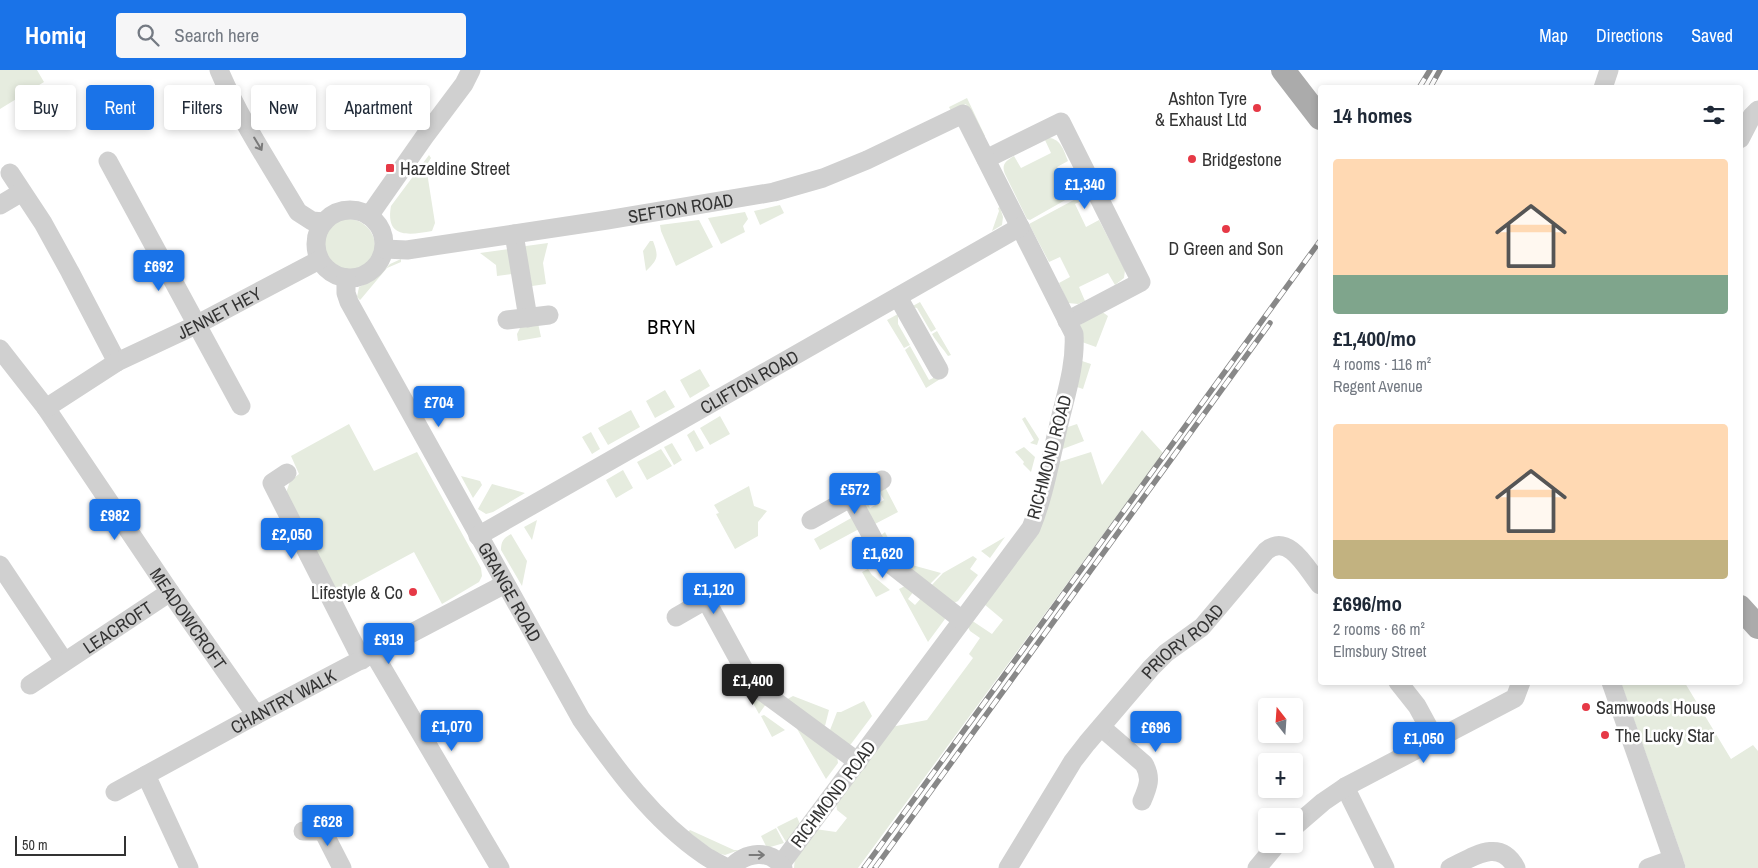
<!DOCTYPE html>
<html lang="en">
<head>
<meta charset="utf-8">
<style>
  :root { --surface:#fff; --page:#f6f6f7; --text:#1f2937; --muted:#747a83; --accent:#1a73e8 }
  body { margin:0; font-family:"Archivo Narrow",sans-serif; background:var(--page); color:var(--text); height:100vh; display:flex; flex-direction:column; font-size:19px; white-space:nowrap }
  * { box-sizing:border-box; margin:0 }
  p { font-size:16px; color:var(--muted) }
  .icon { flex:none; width:28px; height:28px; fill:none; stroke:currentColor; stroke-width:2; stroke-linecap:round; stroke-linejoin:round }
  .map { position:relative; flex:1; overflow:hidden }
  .side { position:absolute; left:1318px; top:15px; width:425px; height:600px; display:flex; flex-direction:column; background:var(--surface); border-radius:5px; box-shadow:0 2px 8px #0003 }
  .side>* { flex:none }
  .hud { position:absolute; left:15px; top:15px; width:475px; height:45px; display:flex; gap:10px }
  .needle { width:32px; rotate:343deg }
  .controls { position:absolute; left:1258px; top:628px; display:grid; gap:10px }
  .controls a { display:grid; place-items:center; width:45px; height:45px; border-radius:5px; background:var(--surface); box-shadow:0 2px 8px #0003; font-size:25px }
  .scale { position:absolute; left:15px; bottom:12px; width:111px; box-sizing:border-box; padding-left:5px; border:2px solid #333; border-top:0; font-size:14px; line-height:18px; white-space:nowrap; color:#333; -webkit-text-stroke:4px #fff; paint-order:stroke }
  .price { position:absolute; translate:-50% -42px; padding:0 11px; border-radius:5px; background:var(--accent); color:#fff; font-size:16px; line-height:32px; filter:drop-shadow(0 1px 2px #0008) }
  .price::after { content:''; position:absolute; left:50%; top:30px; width:15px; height:11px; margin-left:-8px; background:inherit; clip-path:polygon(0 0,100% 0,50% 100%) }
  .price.active { background:#222; color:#fff }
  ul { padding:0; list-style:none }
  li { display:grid; align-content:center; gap:10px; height:265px; padding:0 15px }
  li span { display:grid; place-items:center; height:155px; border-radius:5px; color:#555 }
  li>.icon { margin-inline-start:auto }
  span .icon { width:90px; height:90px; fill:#fffc; stroke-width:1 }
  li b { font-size:21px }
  h2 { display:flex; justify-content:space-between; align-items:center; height:60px; padding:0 15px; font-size:21px }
  .chip { padding:0 18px; border-radius:5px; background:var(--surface); box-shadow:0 2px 8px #0003; font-size:18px; line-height:45px }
  .chip.active { background:var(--accent); color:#fff }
  header { display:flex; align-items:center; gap:30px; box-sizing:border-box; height:70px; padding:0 25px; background:var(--accent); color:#fff }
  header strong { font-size:24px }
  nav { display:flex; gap:28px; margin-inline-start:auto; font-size:18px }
  .search { width:350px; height:45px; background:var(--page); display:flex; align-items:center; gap:12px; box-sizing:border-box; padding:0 18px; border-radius:5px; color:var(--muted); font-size:19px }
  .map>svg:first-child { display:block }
</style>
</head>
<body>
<header>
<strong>Homiq</strong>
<div class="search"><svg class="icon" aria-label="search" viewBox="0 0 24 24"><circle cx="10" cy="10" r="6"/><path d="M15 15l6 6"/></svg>Search here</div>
<nav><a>Map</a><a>Directions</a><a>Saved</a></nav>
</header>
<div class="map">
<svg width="1758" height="798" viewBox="0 0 1758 798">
  <rect width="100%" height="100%" fill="#fff"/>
  <path fill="#e6ecdf" d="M0,0h37l7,12 -44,27z
    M967,28l18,38 -3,2 -16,-34 -15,7 -2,-4z
    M1049,68c12,1 15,13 19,23l-11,6 11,22 12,-5 3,6 -53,30 -3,-1 -22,-45c-4,-10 1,-13 9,-18l7,12 30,-15 -6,-13z
    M429,85l2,3 -5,8 9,57 -3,8c-23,4 -47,8 -41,-25z
    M1085,124l2,4 -12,6 11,23 13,-7 26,50 -1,8 -9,7 -7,-12 -29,14 6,14 -7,3 -10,-1 -9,-20 11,-6 -10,-20 -11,5 -20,-38z
    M780,135l4,8 -24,12 -6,-14z
    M1000,137l3,10 -1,8 -10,6 7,-20 -1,-3z
    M745,142l3,7 -5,7 2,6 -24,12 -13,-26z
    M321 176a27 27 0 1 1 54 0a27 27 0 1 1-54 0Z
    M699,150l14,27 -37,19 -15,-35 -1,-6z
    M650,171h3c6,16 5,18 -7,30l-3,-20z
    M548,173l-5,20 3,21 -14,2 -5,-2 -6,-36 5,-2z
    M509,179l3,25 -15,2 -1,-11 -16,-12z
    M401,189v3l-14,6 -26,31 -1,1 -3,-3 2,-10 16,-8 15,-15z
    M920,232l16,27 -5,3 -14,-24 -6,-1z
    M1101,241l7,5 -12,31 -14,-5 -2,-17z
    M898,244v10l12,21 -6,3 -17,-28z
    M538,253l3,14 -23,4 -1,-7 4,-8z
    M937,261l14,24 -3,1c-5,-8 -11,-13 -16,-22z
    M910,276l19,34 17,-8 2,2 -22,14 -21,-38z
    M1082,291l9,3 -8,25 -9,-3z
    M700,299l10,17 -20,12 -10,-18z
    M665,320l10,17 -20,11 -9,-17z
    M631,340l9,17 -32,18 -10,-17z
    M720,346l10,18 -20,11 -10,-17z
    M1025,347l14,22 -2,6 -7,-2 4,-3 -12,-21z
    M349,354l25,47 43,-19 64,116 1,8 -3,6 -37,22 -28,-52 -76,41 -52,-100 4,-12 9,-7 -8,-18z
    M1077,354l7,17 -24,9 5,-22z
    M694,360l10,18 -8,4 -9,-17z
    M1142,360l21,23 -305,415h-64l1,-11 20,-28 21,3 11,-14 -10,-8 -1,-8 55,-75 36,-7 46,-62 -4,-4 11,-16 -10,-7 -3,-6 4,-5 21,14 11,-14 -19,-16 72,-141 35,-11 11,33z
    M591,362l9,17 -8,5 -10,-17z
    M672,373l10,17 -8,5 -10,-18z
    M1024,377l11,10 -4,15 -8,-8 1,-2 -9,-10z
    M661,379l11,17 -25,14 -10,-18z
    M623,400l10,18 -17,10 -10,-18z
    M461,406l19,5 2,4 -9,13z
    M492,414l33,9 -32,19 -7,2 -8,-5z
    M749,416l5,20 13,5 -9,11v14l-23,13 -19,-35 3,-1 -5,-8z
    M885,417l13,25 -25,13 -11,-26 3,-1 5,10 14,-8 -5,-9z
    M853,447l6,12 -39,21 -6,-11z
    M537,450l-5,20 -8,-13z
    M885,462l14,28 -4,1 -16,-24z
    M511,464l16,27 -5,25 -21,-36c0,-9 3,-12 10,-16z
    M1005,467l-15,21 -9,-7z
    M973,486l4,3 -7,10 8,6 -20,26 -4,2 -24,-16 13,-14z
    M901,492l40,11 -13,13z
    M868,499l4,6 18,15 -14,7 -14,-25z
    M905,516l9,5 -6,8 7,6 7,-8 21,17 2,5 -17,23 -29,-53z
    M1621,613h64l46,76 22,-14 5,6v117h-72z
    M752,624l14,10 -7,10 -10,-18z
    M793,626l36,14 -4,16 -41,-25z
    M864,631l8,15 -21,28 -2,1 -18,-10 -1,-5 7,-18h4z
    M764,645l21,15 -13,7 -11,-21z
    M796,657l41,29 1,7 -12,16z
    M797,747l3,7 -14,18 -9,-15z
    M776,758l8,15 -17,5 -6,-12z
    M690,760l44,20h5l-14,5 -8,-2 -29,-21z"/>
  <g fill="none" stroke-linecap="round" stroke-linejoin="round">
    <g stroke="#d0d0d0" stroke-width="19">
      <path d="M219,0c21,50 52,96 79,142l14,9 12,1"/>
      <path d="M1603,18l6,-18"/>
      <path d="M1740,69l12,-23 6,-6"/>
      <path d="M986,89l75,-37 80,160 -74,39"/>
      <path d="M108,91l133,245"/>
      <path d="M10,103l33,50 27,49 47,90"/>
      <path d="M0,135l22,-13"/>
      <circle cx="350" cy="174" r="34"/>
      <path d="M369,146l56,-80 39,-52 7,-14"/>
      <path d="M514,164l14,84"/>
      <path id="s1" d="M384,179l23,1 200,-30 167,-28 49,-14 44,-18 96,-46 111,220c2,32 -9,63 -16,94 -8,33 -14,68 -27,100l-250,336"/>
      <path id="s2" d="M346,208v15l3,9 232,417c35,50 72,101 123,136 7,5 16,9 23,13"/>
      <path d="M898,227l41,73"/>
      <path d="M507,250l42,-5"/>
      <path id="s3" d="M0,279l46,59 124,184 86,123"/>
      <path id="s4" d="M46,338l71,-46 79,-37 123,-65"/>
      <path d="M287,403l-15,10 90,177"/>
      <path d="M851,428l33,61 78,61"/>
      <path d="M811,450l71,-40"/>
      <path id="s5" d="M478,466l542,-309"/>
      <path d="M0,495l64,96"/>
      <path d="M706,530l46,84 106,78"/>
      <path d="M676,547l59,-34"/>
      <path d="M374,584l126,214"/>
      <path d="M1398,612l19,24 18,33"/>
      <path d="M1611,612l65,186"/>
      <path id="s6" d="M30,615l140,-93"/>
      <path d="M1101,657l43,37c8,14 4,23 -2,37"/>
      <path d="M146,705l43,93"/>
      <path d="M1345,717l40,81"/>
      <path id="s7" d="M115,722l141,-77 249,-131"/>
      <path d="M1294,757l29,-25 22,-15 170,-89 6,-16"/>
      <path d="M303,761h20l9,-12"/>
      <path d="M323,761l19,37"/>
      <path d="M731,798c14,-16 40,-20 52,0"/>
      <path id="s8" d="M1008,798l65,-107 14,-18 64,-75 15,-15 36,-26 64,-76c23,-19 41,18 54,34"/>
      <path d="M1257,798l20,-24"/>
      <path d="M1450,798c23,-11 50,-31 66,0"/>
      <path d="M1648,798l25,-9"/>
    </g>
    <path stroke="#ababab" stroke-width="24" d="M1283,0l37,48
      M1740,537l18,20"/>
    <g stroke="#888" stroke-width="5.5">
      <path id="rail" d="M1419,18l11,-18
        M1430,18l10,-18
        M864,798l456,-627
        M875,798l395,-545"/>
    </g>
    <use href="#rail" stroke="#fff" stroke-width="4" stroke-dasharray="11" stroke-linecap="butt"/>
  </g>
  <defs><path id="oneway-shaft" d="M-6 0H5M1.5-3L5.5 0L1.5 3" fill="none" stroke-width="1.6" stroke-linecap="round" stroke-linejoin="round" transform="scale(1.25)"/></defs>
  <g stroke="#7a7a7a">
    <use href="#oneway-shaft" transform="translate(258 74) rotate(59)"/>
    <use href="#oneway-shaft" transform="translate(757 785)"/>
  </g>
  <g fill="#e63946" stroke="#fff" stroke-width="2">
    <circle cx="1257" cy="38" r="5"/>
    <circle cx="1192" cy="89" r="5"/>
    <rect x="385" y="93" width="10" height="10" rx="2.5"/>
    <circle cx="1226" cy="159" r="5"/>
    <circle cx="413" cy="522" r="5"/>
    <circle cx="1586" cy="637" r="5"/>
    <circle cx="1605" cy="665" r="5"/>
  </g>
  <g text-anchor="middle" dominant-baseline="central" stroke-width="5" stroke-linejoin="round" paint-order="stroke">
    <g font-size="18" fill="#333" stroke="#fff" text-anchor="start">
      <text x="1247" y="28" text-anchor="end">Ashton Tyre<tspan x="1247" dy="21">&amp; Exhaust Ltd</tspan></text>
      <text x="1202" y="89">Bridgestone</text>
      <text x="400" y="98">Hazeldine Street</text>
      <text x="1226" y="178" text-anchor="middle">D Green and Son</text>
      <text x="403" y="522" text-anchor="end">Lifestyle &amp; Co</text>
      <text x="1596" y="637">Samwoods House</text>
      <text x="1615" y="665">The Lucky Star</text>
    </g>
    <g font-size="18" fill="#333" stroke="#fff">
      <text stroke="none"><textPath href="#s1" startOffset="300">SEFTON ROAD</textPath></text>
      <text stroke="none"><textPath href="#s4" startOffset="198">JENNET HEY</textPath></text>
      <text stroke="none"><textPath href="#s5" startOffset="312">CLIFTON ROAD</textPath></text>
      <text transform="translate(1049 387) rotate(-75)">RICHMOND ROAD</text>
      <text stroke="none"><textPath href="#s2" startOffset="356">GRANGE ROAD</textPath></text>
      <text stroke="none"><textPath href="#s3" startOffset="329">MEADOWCROFT</textPath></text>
      <text stroke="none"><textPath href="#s6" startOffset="105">LEACROFT</textPath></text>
      <text stroke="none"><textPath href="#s8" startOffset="288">PRIORY ROAD</textPath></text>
      <text stroke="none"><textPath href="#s7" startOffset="191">CHANTRY WALK</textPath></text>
      <text transform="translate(833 724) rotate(-53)">RICHMOND ROAD</text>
    </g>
    <g font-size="20" letter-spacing="1" fill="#000" stroke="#fff">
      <text x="672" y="256">BRYN</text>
    </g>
  </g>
</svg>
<div class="controls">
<a><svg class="needle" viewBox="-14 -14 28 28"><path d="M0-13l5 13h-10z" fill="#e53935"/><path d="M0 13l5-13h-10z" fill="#747a83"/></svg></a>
<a>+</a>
<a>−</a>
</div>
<div class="scale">50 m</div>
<b class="price" style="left:1085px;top:140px">£1,340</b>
<b class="price" style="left:159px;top:222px">£692</b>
<b class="price" style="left:439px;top:358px">£704</b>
<b class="price" style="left:855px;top:445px">£572</b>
<b class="price" style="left:115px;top:471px">£982</b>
<b class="price" style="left:292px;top:490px">£2,050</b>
<b class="price" style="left:883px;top:509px">£1,620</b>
<b class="price" style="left:714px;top:545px">£1,120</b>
<b class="price" style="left:389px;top:595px">£919</b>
<b class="price active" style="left:753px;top:636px">£1,400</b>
<b class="price" style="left:452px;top:682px">£1,070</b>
<b class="price" style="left:1156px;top:683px">£696</b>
<b class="price" style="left:1424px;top:694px">£1,050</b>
<b class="price" style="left:328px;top:777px">£628</b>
<div class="hud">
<a class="chip">Buy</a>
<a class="chip active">Rent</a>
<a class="chip">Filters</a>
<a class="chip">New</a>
<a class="chip">Apartment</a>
</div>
<section class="side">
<h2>14 homes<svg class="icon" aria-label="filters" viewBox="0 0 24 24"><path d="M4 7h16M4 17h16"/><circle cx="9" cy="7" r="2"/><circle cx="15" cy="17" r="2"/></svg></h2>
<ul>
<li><span style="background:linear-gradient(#ffd9b3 75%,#7fa58c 0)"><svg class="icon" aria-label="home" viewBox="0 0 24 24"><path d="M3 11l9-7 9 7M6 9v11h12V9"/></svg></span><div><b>£1,400/mo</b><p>4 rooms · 116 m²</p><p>Regent Avenue</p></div></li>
<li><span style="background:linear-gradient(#ffd9b3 75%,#c2b280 0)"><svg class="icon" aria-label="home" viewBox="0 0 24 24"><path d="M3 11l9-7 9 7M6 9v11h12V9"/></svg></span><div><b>£696/mo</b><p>2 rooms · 66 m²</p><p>Elmsbury Street</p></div></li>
</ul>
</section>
</div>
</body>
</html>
